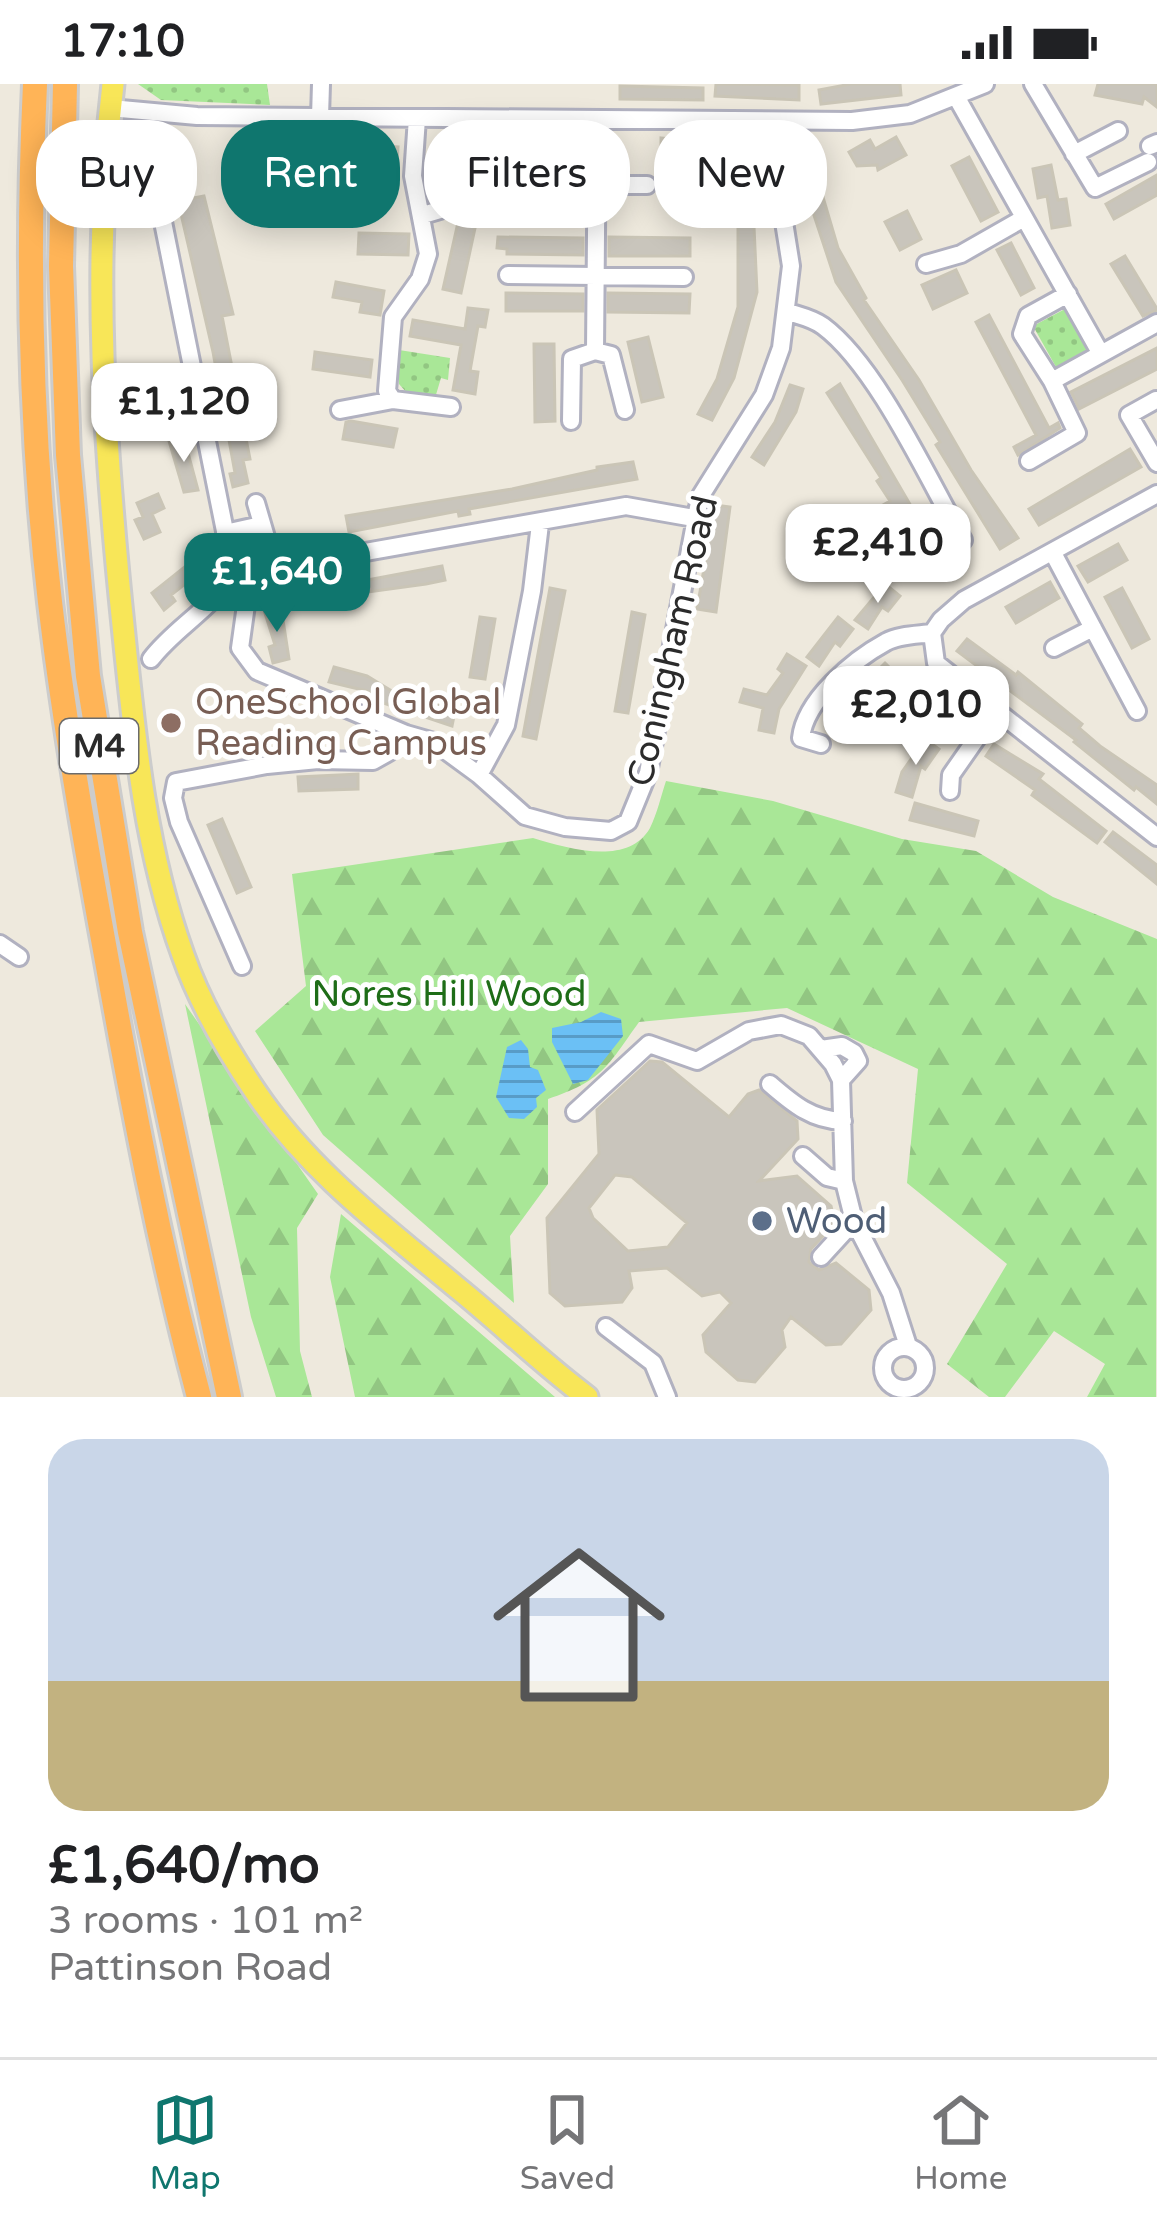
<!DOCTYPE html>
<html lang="en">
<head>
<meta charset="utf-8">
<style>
  :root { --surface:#fff; --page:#f2f2f2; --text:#202124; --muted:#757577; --line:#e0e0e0; --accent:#0f766e }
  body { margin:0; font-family:"Varela Round",sans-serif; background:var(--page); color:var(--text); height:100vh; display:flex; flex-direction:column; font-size:45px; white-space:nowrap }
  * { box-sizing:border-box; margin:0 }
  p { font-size:39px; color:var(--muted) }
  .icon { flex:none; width:66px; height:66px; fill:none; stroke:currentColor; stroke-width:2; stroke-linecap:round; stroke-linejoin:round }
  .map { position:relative; height:1313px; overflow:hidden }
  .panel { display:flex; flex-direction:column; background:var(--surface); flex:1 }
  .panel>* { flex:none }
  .top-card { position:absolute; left:36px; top:36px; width:1086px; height:108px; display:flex; gap:24px }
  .price { position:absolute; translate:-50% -102px; padding:0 27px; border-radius:24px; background:#fff; color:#222; font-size:39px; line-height:78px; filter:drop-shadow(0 3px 6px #0008) }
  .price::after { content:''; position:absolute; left:50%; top:72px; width:36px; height:27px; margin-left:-18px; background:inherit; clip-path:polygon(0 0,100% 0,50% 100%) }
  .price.active { background:var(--accent); color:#fff }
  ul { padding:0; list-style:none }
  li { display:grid; align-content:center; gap:24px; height:636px; padding:0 48px }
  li+li { border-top:3px solid var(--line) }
  li span { display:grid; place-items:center; height:372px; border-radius:36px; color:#555 }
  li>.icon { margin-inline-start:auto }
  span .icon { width:216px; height:216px; fill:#fffc; stroke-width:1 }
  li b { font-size:51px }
  .tag { padding:0 42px; border-radius:48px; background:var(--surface); box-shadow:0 6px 30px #0003; font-size:42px; line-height:108px }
  .tag.active { background:var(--accent); color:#fff }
  .status { display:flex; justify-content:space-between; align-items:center; height:84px; padding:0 60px; background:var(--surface); direction:ltr }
  .status svg { height:33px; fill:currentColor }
  .dock { display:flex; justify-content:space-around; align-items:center; height:168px; border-top:3px solid var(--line); background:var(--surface); font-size:33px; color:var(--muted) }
  .dock a { display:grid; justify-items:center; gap:6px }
  .dock .active { color:var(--accent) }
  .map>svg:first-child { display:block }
</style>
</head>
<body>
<div class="status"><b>17:10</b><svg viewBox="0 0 49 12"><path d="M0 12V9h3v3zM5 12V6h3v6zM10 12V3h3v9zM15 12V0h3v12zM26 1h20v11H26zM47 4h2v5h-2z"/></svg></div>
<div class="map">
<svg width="1157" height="1313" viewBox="0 0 1157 1313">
  <defs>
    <pattern id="grass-dots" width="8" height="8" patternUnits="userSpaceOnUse" patternTransform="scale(3)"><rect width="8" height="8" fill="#a9e797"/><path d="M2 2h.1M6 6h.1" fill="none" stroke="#92c682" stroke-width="1.8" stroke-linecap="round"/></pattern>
    <pattern id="forest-firs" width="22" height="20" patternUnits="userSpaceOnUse" patternTransform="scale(3)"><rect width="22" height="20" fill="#a9e797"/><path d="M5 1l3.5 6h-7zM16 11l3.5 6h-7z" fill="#92c682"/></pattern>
    <pattern id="water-rules" width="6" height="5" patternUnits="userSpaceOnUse" patternTransform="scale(3)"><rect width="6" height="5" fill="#6bc0f5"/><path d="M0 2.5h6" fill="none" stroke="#589cc7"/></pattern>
  </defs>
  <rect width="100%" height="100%" fill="#eee9dd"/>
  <path fill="url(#grass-dots)" d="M138,0h129l3,21 -109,-5z
    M1065,225l23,40 -32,18 -23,-41z
    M399,266l51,8 -2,22 -7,-2 -6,20 -28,-5 -8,-9z"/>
  <path fill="url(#forest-firs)" d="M666,697l107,20 129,38 74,12 77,46 104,42 -1,458h-69l18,-33 -51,-33 -49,66h-16l-42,-33 60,-100 -100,-81 11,-114 -131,-61 -148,14c-32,45 -37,59 -91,77v85l-38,52 4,67 -191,-168 -68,-104 51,-45 -14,-112 241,-36c34,10 95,29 117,-10 7,-14 11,-32 16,-47z
    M185,920l133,190 -21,34 3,123 12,46h-36l-25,-80z
    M341,1130l214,183h-200l-25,-120z"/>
  <path fill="url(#water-rules)" d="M601,928l20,7 2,17 -35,44 -15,4 -21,-42v-14l29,-6z
    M521,956l7,9 2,18 8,3 8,20 -10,8 1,9 -13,12 -15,-1 -13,-21 11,-50z"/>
  <path fill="#c9c5bc" stroke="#cac5b6" stroke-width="3" fill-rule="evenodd" d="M716,0l83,1v15l-84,-4z
    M851,0h49l1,11 -80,9 -2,-14z
    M1098,0h59v23l-13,-10 -2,7 -47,-9z
    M620,2l83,2v12l-83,-1z
    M896,53l10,18 -28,15 -1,-5 -20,1 -8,-14 21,-12 5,9z
    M661,54l12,1 -2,43 21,1v16h-31z
    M353,61l45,2 -1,18 -45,-2z
    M478,63l39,5 -4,14 -25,-1v-4l-43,1 1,31h-14v-45z
    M707,70h35l-1,29h4l9,44 3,65 -23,86 -22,42 -14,-6 19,-35 21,-72v-92l-4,1 -6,-38h-22z
    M969,73l29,55 -17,9 -29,-55z
    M1051,81l7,35 8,-1 4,26 -18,3 -5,-32 -9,2 -5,-29z
    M1157,91v20l-43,24 -8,-15z
    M820,103l18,61 28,50 -2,2 55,80 52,90 47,68 -18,11 -64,-104 4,-3 -38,-62 -66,-98 -30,-91z
    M204,112l29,118 -11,2 28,143 -7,1 5,23 -15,4 -3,-13 5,-1 -22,-121 -35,-151z
    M907,127l14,28 -21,11 -15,-28z
    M463,132l14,3 -16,74 -18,-4 16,-71z
    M359,149l50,1 -1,21 -50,-1z
    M498,153l85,1v17l-76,-1v-5l-10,-1z
    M609,153l81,1v18h-81z
    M1011,159l23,45 -13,7 -24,-45z
    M1125,172l32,53v1l-14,6 -32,-52z
    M956,186l11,23 -34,16 -11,-24z
    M336,198l48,9 -4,24 -20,-3 2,-10 -29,-5z
    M506,209l77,1v17h-77z
    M608,209l82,1 -1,19 -81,-1z
    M468,224l20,2 -3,17 -7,-1 -8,45 8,1 -3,22 -22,-4 8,-45 -51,-9 3,-16 52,9z
    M989,231l60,113 9,-5 2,5 -42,27 -4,-8 22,-12 -60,-113z
    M648,253l15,60 -21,5 -14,-60z
    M534,260h20l1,77 -20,1z
    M1157,264v21l-78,40 -8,-17z
    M315,268l57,8 -2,17 -57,-8z
    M840,300l82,141 -17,11 -22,-31 7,-4 -13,-20 4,-3 -54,-85z
    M790,301l13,4 -7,23 -32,53 -12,-8 23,-35z
    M351,337l46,8 -4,18 -50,-8 3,-17z
    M184,354l14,52 -14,2 -15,-51z
    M1130,365l11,18 -102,58 -10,-16z
    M633,378l4,17 -168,30 1,5 -11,2 -1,-5 -109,21 -3,-16 166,-27 85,-19v-3z
    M158,410l6,14 -12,6 8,18 -16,7 -9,-19 8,-3 -6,-14z
    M715,421l15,2 -14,105 -19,-3z
    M1118,460l9,16 -39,22 -10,-16z
    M206,461l4,20 -21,4 5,8 -23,18 4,6 -11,9 -12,-17 44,-35 -2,-11z
    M442,482l3,14 -19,4 -81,11 -4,-10z
    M1050,498l9,16 -43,25 -10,-16z
    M885,500l15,12 -12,15 -6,-4 -14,22 -13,-9z
    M550,504l15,3 -29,148 -13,-3z
    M1122,504l27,51 -17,9 -27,-51z
    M281,523l8,52 -16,4 -4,-16 6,-2 -11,-35z
    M632,528l13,3 -17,98 -13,-2z
    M480,533l15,2 -10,60 -15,-2z
    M838,533l15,12 -13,17 -5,-4 -16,24 -12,-9z
    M967,555l49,36 2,-3 64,52 -3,4 21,18 57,39v19l-21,-17 -2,3 -60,-48 2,-2 -119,-89z
    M787,570l19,12 -27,43 -5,24 -15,-3 4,-22 -23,-6 4,-13 23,6 16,-22 -5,-4z
    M885,579l10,10 -20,20 7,4 -10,21 -20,-9 12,-25z
    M334,583l33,9 33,20 1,-3 54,18 -3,15 -69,-23 -16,-12 -38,-9z
    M925,655l14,10 -14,20 -4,-3 -9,31 -16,-5 6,-20z
    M994,660l49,30 -4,5 67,52 -9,12 -65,-48 3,-5 -49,-34z
    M358,690v15l-59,2 -1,-14z
    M915,719l63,18 -4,15 -64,-16z
    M222,735l29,68 -14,6 -29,-68z
    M1113,748l44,33v19l-52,-42z
    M650,977l12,1 67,55 19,-23 11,-4 38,31 1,18 -39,42 38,-5 34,30 4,17 -24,26 -2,13 10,8 17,-7 33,27 2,20 -30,34 -15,1 -35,-28 -9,13 3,17 -30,35 -17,-2 -32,-28 -3,-17 28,-32 -11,-11 -18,4 -35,-28 -38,3 3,17 -10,14 -57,4 -15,-13 -3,-75 52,-64 -2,-44zM615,1091l17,2 55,46 -19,24 -40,4 -35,-33 -4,-10z"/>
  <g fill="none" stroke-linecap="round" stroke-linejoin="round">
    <g stroke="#b1b1c0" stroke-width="22">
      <path id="minor" d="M1033,0l62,104 53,-26
        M957,14l144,256
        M110,24l87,8 655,5 58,-7 75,-30
        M320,33l1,-33
        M417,34l-4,58 15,78 -8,25 -27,38 -6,74 6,9 58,7
        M1150,62l7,-3
        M1074,70l44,-23
        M150,73l83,414c-17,36 -57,55 -82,88
        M526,82l69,1
        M595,101h52
        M423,131l54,-16
        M926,180l35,-10 63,-36
        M508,191l176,2
        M1068,210l-40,22 -6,18 30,47 105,-58
        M788,228c12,4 24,6 35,14 54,40 105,153 140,214
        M595,267l16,4 14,55
        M1156,316l-27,15 28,48
        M340,326l53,-10
        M571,337l1,-62 23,-8 2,-231
        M1029,377l48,-28 -25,-52
        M256,419l19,65
        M225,449l36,-8
        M1053,469l84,158
        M275,484l-29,37 -6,43 17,23 149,63 28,8 45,33 46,41 40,11 46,4 17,-9 20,-49 52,-276 64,-102 17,-47 10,-82 -23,-145
        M275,484l351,-62 68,12
        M932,549l4,30 221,174
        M1054,564l39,-20
        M821,660l-20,-6c4,-38 52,-78 85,-96 12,-7 32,-7 46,-9l9,-13 23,-20 193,-106
        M479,691l27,-50 26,-134 8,-67
        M950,707l1,-16 44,-63
        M0,860l19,13
        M242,882l-63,-144 -6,-24 3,-16 91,-17 51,-5 55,1 16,-9 17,-18
        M821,965l21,-3 12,7 4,8 -17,19
        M770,1000c23,20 42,36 73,37
        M575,1028l74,-68 48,17 52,-30 32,-6 28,11 24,28 8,16 3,101 10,40 37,72 17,53
        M803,1072l24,21 17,4
        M821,1173l33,-36
        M606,1243l47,36 14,34
        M883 1284a21 21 0 1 1 42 0a21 21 0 1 1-42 0Z"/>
    </g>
    <g stroke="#ccc" stroke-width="27">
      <path id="major" d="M113,0c-22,183 -8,369 11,551 11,108 22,218 59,320 17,49 43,93 72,136 53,79 128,135 200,195 45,36 86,77 132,111"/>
    </g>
    <g stroke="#ccc" stroke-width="30">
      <path id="highway" d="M35,0c-8,172 -5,346 15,518 14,120 35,239 57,359 26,146 54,293 92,436
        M65,0l-4,182 7,189 20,221 42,256 99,465"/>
    </g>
    <use href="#minor" stroke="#fff" stroke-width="16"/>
    <use href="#major" stroke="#f8e658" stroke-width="21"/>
    <use href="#highway" stroke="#ffb457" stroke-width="24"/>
  </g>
  <circle fill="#8d6e63" stroke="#fff" stroke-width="4.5" cx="171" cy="639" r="12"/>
  <circle fill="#5c6f8a" stroke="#fff" stroke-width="4.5" cx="762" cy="1137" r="12"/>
  <g text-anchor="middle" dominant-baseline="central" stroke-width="10" stroke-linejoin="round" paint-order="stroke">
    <rect fill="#fff" stroke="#6b6b6b" stroke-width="3" x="60" y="635" width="78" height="54" rx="9"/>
    <g font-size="33" font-weight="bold" fill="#2b2b2b">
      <text x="99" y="662">M4</text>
    </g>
    <g font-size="36" fill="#2b2b2b" stroke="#fff">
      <text transform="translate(673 557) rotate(-77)">Coningham Road</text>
    </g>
    <g font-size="36" fill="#785e54" stroke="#fff" text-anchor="start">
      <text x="195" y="618">OneSchool Global<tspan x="195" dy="41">Reading Campus</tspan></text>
    </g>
    <g font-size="36" fill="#1e6d17" stroke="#fff">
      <text x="449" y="910">Nores Hill Wood</text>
    </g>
    <g font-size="36" fill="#4e5e75" stroke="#fff" text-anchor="start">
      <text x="786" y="1137">Wood</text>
    </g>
  </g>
</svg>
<b class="price" style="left:184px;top:381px">£1,120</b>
<b class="price" style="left:878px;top:522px">£2,410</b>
<b class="price active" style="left:277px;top:551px">£1,640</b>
<b class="price" style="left:916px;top:684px">£2,010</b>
<div class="top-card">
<a class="tag">Buy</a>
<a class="tag active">Rent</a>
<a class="tag">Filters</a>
<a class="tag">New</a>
</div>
</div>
<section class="panel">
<ul>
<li><span style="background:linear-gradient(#c9d6e8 65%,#c2b280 0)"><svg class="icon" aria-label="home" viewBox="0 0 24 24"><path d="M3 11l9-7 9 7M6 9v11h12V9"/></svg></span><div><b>£1,640/mo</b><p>3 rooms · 101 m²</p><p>Pattinson Road</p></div></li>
</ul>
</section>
<nav class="dock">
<a class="active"><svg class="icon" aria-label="map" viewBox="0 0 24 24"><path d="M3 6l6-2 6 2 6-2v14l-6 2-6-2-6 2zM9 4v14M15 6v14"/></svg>Map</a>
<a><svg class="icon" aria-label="saved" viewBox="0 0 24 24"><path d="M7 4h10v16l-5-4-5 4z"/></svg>Saved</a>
<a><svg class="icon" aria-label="home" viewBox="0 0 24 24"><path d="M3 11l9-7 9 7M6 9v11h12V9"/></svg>Home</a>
</nav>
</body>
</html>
